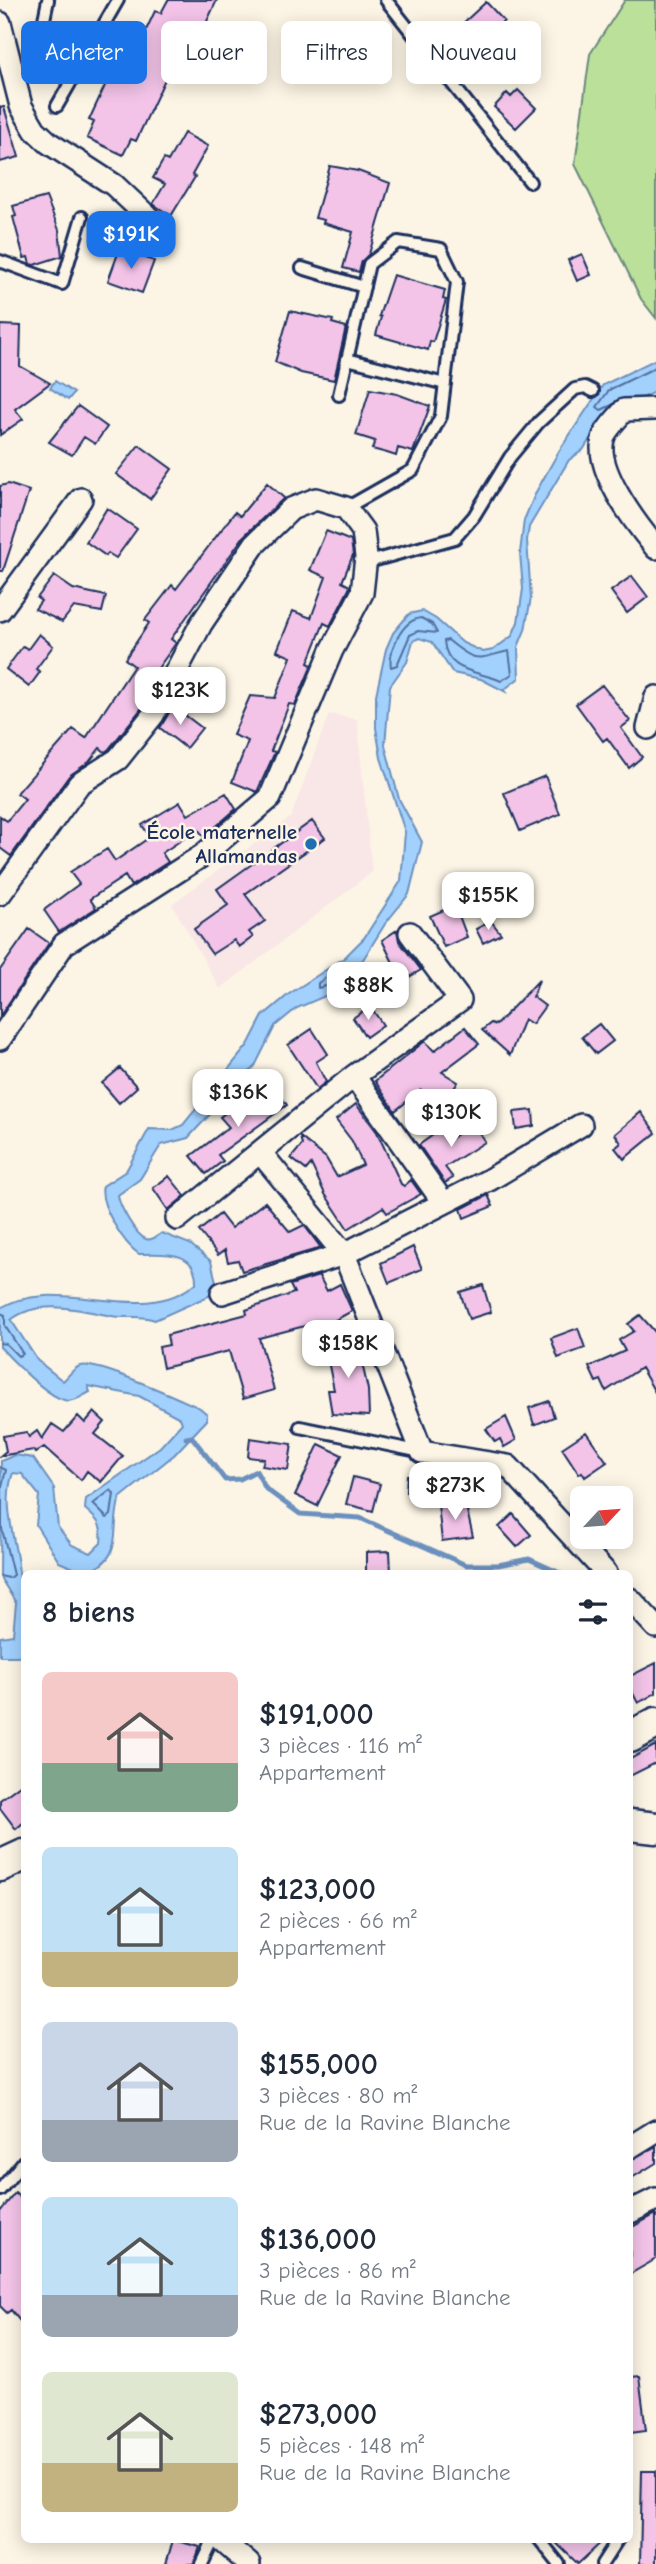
<!DOCTYPE html>
<html lang="fr">
<head>
<meta charset="utf-8">
<style>
  :root { --surface:#fff; --page:#f6f6f7; --text:#1f2937; --muted:#747a83; --accent:#1a73e8 }
  body { margin:0; font-family:"Comic Neue",sans-serif; background:var(--page); color:var(--text); height:100vh; display:flex; flex-direction:column; font-size:26px; white-space:nowrap }
  * { box-sizing:border-box; margin:0 }
  p { font-size:23px; color:var(--muted) }
  .icon { flex:none; width:38px; height:38px; fill:none; stroke:currentColor; stroke-width:2; stroke-linecap:round; stroke-linejoin:round }
  .map { position:relative; flex:1; overflow:hidden }
  .sheet { position:absolute; left:21px; top:1570px; width:612px; height:973px; display:flex; flex-direction:column; background:var(--surface); border-radius:10px; box-shadow:0 4px 18px #0003 }
  .sheet>* { flex:none }
  .hud { position:absolute; left:21px; top:21px; width:614px; height:63px; display:flex; gap:14px }
  .needle { width:46px; rotate:64deg }
  .tools { position:absolute; left:570px; top:1486px; display:grid; gap:14px }
  .tools a { display:grid; place-items:center; width:63px; height:63px; border-radius:10px; background:var(--surface); box-shadow:0 4px 18px #0003; font-size:35px }
  .price { position:absolute; translate:-50% -60px; padding:0 16px; border-radius:14px; background:#fff; color:#222; font-size:23px; line-height:46px; filter:drop-shadow(0 2px 4px #0008) }
  .price::after { content:''; position:absolute; left:50%; top:42px; width:21px; height:16px; margin-left:-10px; background:inherit; clip-path:polygon(0 0,100% 0,50% 100%) }
  .price.selected { background:var(--accent); color:#fff }
  ul { padding:0; list-style:none }
  li { display:flex; align-items:center; gap:21px; height:175px; padding:0 21px }
  li span { display:grid; place-items:center; flex:none; width:196px; height:140px; border-radius:10px; color:#555 }
  li>.icon { margin-inline-start:auto }
  span .icon { width:84px; height:84px; fill:#fffc; stroke-width:1 }
  li b { font-size:30px }
  h2 { display:flex; justify-content:space-between; align-items:center; height:84px; padding:0 21px; font-size:30px }
  .tag { padding:0 24px; border-radius:10px; background:var(--surface); box-shadow:0 4px 18px #0003; font-size:24px; line-height:63px }
  .tag.selected { background:var(--accent); color:#fff }
  .map>svg:first-child { display:block }
</style>
</head>
<body>
<div class="map">
<svg width="656" height="2564" viewBox="0 0 656 2564">
  <rect width="100%" height="100%" fill="#fcf5e5"/>
  <filter id="ink" filterUnits="userSpaceOnUse"><feTurbulence type="fractalNoise" baseFrequency=".0143" numOctaves="2"/><feDisplacementMap in="SourceGraphic" scale="14" xChannelSelector="R" yChannelSelector="G"/><feConvolveMatrix kernelMatrix="1 2 1 2 8 2 1 2 1" color-interpolation-filters="sRGB"/></filter>
  <g filter="url(#ink)">
    <path fill="#f9e6e6" d="M329,714l28,5 15,153 -152,117 -48,-85 119,-87z"/>
    <path fill="#bbe09a" stroke="#6b887c" stroke-width="2" d="M625,0h31v318l-15,-19 -66,-135 15,-110z"/>
    <path fill="#a2d1fe" stroke="#6c90be" stroke-width="2" d="M656,359v32l-53,28 -20,31 -14,10 -40,67 -2,13 4,58 -6,32 -7,17 1,31 -14,11 1,3 -25,-13 -28,-6 -21,-31 -13,-4 -6,3 -6,21 -17,24 -5,59 14,54 23,43 -13,52 -24,30 -39,63 -49,21 -22,18 -20,40 -67,72 -27,7 -21,34 -22,16c1,10 17,40 28,44 6,2 11,-3 16,-6l28,11 21,17 5,21 -5,13 -56,25c-16,-6 -28,-1 -43,-4 -32,-6 -73,-18 -101,4l27,41 25,20c6,-5 9,-12 17,-15 18,-5 99,33 120,42l7,6v6l-33,35 -54,43c-11,31 8,59 -35,75l-26,-11 -23,-37 3,-30 -17,-21 -9,-1c-13,34 7,78 7,113l4,4v60l-5,6h-19v-19l13,-2 3,-32 -16,-26 1,-116 14,-6 18,3 21,30 4,39 14,18 19,8 10,-10c2,-18 -3,-23 -16,-34l1,-10 74,-52 22,-24 -2,-5 -41,-22 -51,-10 2,6c-8,4 -17,11 -26,8 -19,-5 -50,-38 -64,-53v-39c60,-35 141,21 196,-25 1,-34 -34,-29 -57,-29 -15,-10 -41,-50 -36,-68l23,-15 23,-42 23,1 11,-5 65,-80 15,-29 26,-22 55,-36 20,-20 37,-57 4,-49 -24,-74 -5,-30v-33l10,-46 7,-16 16,-19 13,-3 14,8 27,24 20,9 10,-2 19,-14 6,-14 5,-33 -3,-36 4,-33 12,-28 23,-41 44,-66z
      M55,381l19,12 -6,7 -18,-12z"/>
    <g fill="none" stroke-linecap="round" stroke-linejoin="round">
      <path stroke="#51709e" stroke-width="2" d="M612,405l-11,5 -4,-3 12,-17 47,-23
        M421,618l11,6 5,9 -19,-2 -8,4 -13,30 -6,2c-3,-16 11,-47 30,-49z
        M444,641l4,-1c30,25 29,18 61,11l3,23 -11,7c-22,-10 -55,-8 -57,-40z
        M343,967l5,4 -7,11 -23,6v-5z
        M0,1313l5,2v11l18,28 -5,2 -12,-12 -6,-1
        M0,1467l6,3 -4,16v43l11,46 -4,3 -9,-2
        M111,1490l3,4 -3,21 -4,3 -14,-14z"/>
      <path stroke="#6c90be" stroke-width="5" d="M186,1438l6,-1 33,43 15,-1 16,-8 10,18 34,25 60,4 106,47h32l31,-6 31,14"/>
    </g>
    <path fill="#f3c4e8" stroke="#1b2f5e" stroke-width="2" d="M168,0h49l-23,49 -12,-6 -46,98 -5,-2 -8,16 -36,-17 7,-16 -5,-2 39,-84 13,5 14,-30 6,2z
      M486,2l18,19 -30,31 -3,-4 -6,6 -16,-18z
      M518,90l18,18 -20,20 -22,-21 13,-14 4,4z
      M0,107h4l15,50 -19,5z
      M184,133l24,13 -16,29 3,2 -24,39 -18,-12 12,-20 -12,-6 11,-19 4,2z
      M330,166l28,5 32,12 -21,71 -7,7 -3,11 -16,-4 10,-36 -30,-9 1,-3 -9,-2z
      M46,197l13,33 3,26 -28,9 -4,-1 -2,-7 -4,1 -11,-41 3,-1 -3,-10z
      M120,248l34,13 -12,32 -34,-12z
      M582,254l9,21 -14,6 -9,-21z
      M393,275l52,15 -2,9 3,1 -13,42 -3,-1 -2,9 -52,-15 5,-18 -2,-1z
      M290,311l43,9 -1,3 14,4 -12,53 -33,-7 -26,-11z
      M0,325l21,1 -1,40 30,17 -35,26 8,10 -23,16z
      M370,389l27,5 33,12 -17,46 -15,-4 -2,8 -9,-3 -15,-4 3,-8 -19,-6z
      M78,406l29,21 -12,17 -11,-7 -12,18 -23,-13z
      M139,445l33,24 -22,30 -34,-25z
      M267,483l17,15 -40,38 -73,103 5,4 -25,35 5,4 -14,26 -33,41 -4,3 -5,-4 -11,14 -20,14 -58,80 -11,-8v-32l7,5 18,-22 -8,-6 56,-64 13,9 48,-72 -9,-7 24,-36 -4,-3 27,-35 4,4 59,-77 5,4z
      M8,484l21,7 -26,80h-3v-85z
      M107,508l30,21 -21,29 -8,-5 -2,3 -20,-14z
      M326,531l25,10 2,14 -11,27 8,4 -1,3 -19,37 -6,-3 -16,40 4,2 -17,40 -6,-1 -18,47 4,1 -18,40 -25,-10 16,-41 -15,-6 17,-39 25,2 16,-41 -14,-6 16,-40 18,7 15,-41 -16,-7z
      M54,576l19,13 33,7 -4,16 -28,-5 -12,15 -27,-13 6,-8 -4,-3z
      M632,576l16,21 -21,16 -16,-22z
      M39,634l14,12 -17,23 4,3 -11,15 -23,-18 17,-23 5,3z
      M602,685l28,36 -9,7 21,29 -13,11 -22,-30 -4,3 -27,-37z
      M173,706l29,22 -16,20 -26,-20z
      M545,776l15,38 -40,17 -16,-38z
      M226,793l10,16 -32,28 -6,-8 -36,24 6,9 -37,24 -6,-10 -35,23 6,9 -37,24 -15,-22 35,-26 -9,-12 37,-23 8,12 35,-24 -8,-12 38,-23 8,13z
      M312,821l13,17 -80,56 20,27 -16,11 4,5 -14,10 -5,-7 -22,14 -18,-25 34,-24 -11,-16z
      M455,905l12,32 -23,10 -14,-31z
      M491,921l10,13 -18,9 -7,-14z
      M29,929l20,14 -49,73v-46z
      M397,930l2,11 22,29 -19,11 -20,-41z
      M539,980l-6,17 12,9 -13,18 -8,-5 -14,36 -28,-25 9,-7 5,2z
      M370,1006l13,19 -17,12 -13,-19z
      M599,1024l14,17 -17,13 -14,-17z
      M465,1027l14,17 -37,28 16,10 -14,23 -23,-15 -26,21 -20,-30 50,-40 9,10z
      M312,1029l16,25 -12,8 10,20 -9,7 -29,-44z
      M120,1068l17,19 -18,16 -17,-20z
      M276,1089l11,16 -69,50 5,6 -17,13 -15,-18 38,-29 -9,-10 18,-14 6,9z
      M356,1104l21,28 24,52 3,2 7,-6 10,14 -34,19 -4,-6 -35,22 -23,-35 -14,-30 -5,6 -15,-12 11,-13 -2,-8 26,21 11,19 26,-12 -11,-24 -16,-21z
      M533,1110l1,16 -18,3 -2,-17z
      M641,1112l15,21 -32,26 -9,-11 6,-5 -6,-9z
      M473,1122l12,20 -40,25 8,11 -8,5 -26,-38 21,-15 7,11z
      M169,1176l16,20 -17,14 -15,-22z
      M488,1195l5,11 -29,12 -3,-9z
      M265,1202l25,30 14,-7 17,23 -79,23 -4,-11 -10,2 -3,-12 -7,5 -19,-24 21,-17 11,14z
      M413,1247l9,22 -33,14 -8,-20z
      M319,1276l8,15 13,-7 12,27 -31,17 -1,-6 -61,16 15,52 -31,9 -14,-48 -66,17 -4,-21 10,-2 -2,-10 80,-21 -1,-4 48,-17 -4,-8z
      M483,1285l8,27 -22,7 -9,-27z
      M640,1315l16,18v61l-15,-26 -35,23 -5,-11 -5,2 -7,-15 36,-16 -6,-11 15,-9 -6,-7z
      M578,1328l7,20 -27,10 -7,-20z
      M357,1340l11,50 1,26 -37,-2 -4,-24h6l-9,-44z
      M549,1401l5,16 -20,8 -5,-17z
      M94,1412l11,10 -10,12 28,22 -22,26 -14,-11 -6,9 -37,-33 -9,6 -2,-3 -33,6 6,-5 -3,-15 23,-4 3,5 8,-6 5,8 10,-15 12,8 14,-16 7,7z
      M506,1417l10,23 -12,7 -4,-8 -5,3 -9,-13z
      M586,1432l21,30 -22,15 -3,-5 -3,2 -17,-26z
      M250,1438l42,6 -4,26 -26,-4 2,-7 -16,-2z
      M319,1444l23,11 -25,51 -22,-11z
      M407,1475l23,1 -1,17 -23,-1z
      M353,1477l27,7 -7,27 -27,-7z
      M465,1502l8,35 -31,4 -4,-36z
      M513,1514l18,21 -14,12 -18,-20z
      M390,1551l1,22h-25v-21z
      M656,1663v30l-18,10 -8,-15v-12z
      M656,1745v18l-26,13v-17z
      M24,1782v40l-8,7 -16,-21v-8z
      M656,2146v17l-26,16v-19z
      M15,2193l9,8v125l-13,-16 -4,3 -7,-7v-94z
      M656,2214v45l-26,15v-46z
      M639,2376l7,54 -16,2v-55z
      M642,2471h14v93h-16z
      M552,2539h53l-27,25z
      M173,2540l27,7 -6,17h-28z"/>
    <g fill="none" stroke-linecap="round" stroke-linejoin="round">
      <g stroke="#1b2f5e" stroke-width="16">
        <path id="lane" d="M386,0l144,182
          M39,44l9,-44
          M57,106l61,-106
          M0,261l62,23 20,-67
          M302,268l62,19
          M347,359l98,25
          M339,395l30,-131 29,-22 43,7 16,33 -16,134 -28,54 -67,38
          M365,563l90,-25 19,-22 36,-59 29,-35 36,-33 10,-2 8,4
          M300,1427l122,25
          M0,2190l24,-29
          M539,2539l20,25
          M202,2564l12,-25
          M602,2564l16,-25"/>
      </g>
      <g stroke="#1b2f5e" stroke-width="26">
        <path id="street" d="M0,23l21,83 14,24 14,13 65,42 34,32
          M654,409l-30,1c-6,8 -16,17 -20,26 -12,31 33,89 52,112
          M0,610l81,-111
          M648,728l8,-31
          M0,894l79,-110 39,-25 35,-44 48,-91 54,-80 36,-35 25,-10 30,9 17,23 3,26 -4,36 -30,57 -62,148 -67,57 -139,89 -64,95
          M354,1076l89,126
          M260,1152l84,102 78,198 86,14 98,107
          M177,1219l177,-143 106,-76 -50,-67
          M222,1293l122,-39 145,-74 92,-55
          M630,1599l26,28
          M630,2147l26,-16
          M630,2212l26,-13
          M220,2539l29,25"/>
      </g>
      <g stroke="#1b2f5e" stroke-width="35">
        <path id="secondary" d="M630,1737l26,-14
          M630,1825l26,3
          M0,1866l24,-11"/>
      </g>
      <use href="#lane" stroke="#fcf5e5" stroke-width="10"/>
      <use href="#street" stroke="#fcf5e5" stroke-width="21"/>
      <use href="#secondary" stroke="#fcf5e5" stroke-width="30"/>
    </g>
  </g>
  <circle fill="#1f6fb2" stroke="#fcf5e5" stroke-width="2.5" cx="311" cy="844" r="7"/>
  <g text-anchor="middle" dominant-baseline="central" stroke-width="5" stroke-linejoin="round" paint-order="stroke">
    <g font-size="21" font-weight="bold" fill="#1b2f5e" stroke="#fcf5e5" text-anchor="end">
      <text x="297" y="832">École maternelle<tspan x="297" dy="24">Allamandas</tspan></text>
    </g>
  </g>
</svg>
<div class="tools">
<a><svg class="needle" viewBox="-14 -14 28 28"><path d="M0-13l5 13h-10z" fill="#e53935"/><path d="M0 13l5-13h-10z" fill="#747a83"/></svg></a>
</div>
<b class="price selected" style="left:131px;top:271px">$191K</b>
<b class="price" style="left:180px;top:727px">$123K</b>
<b class="price" style="left:488px;top:932px">$155K</b>
<b class="price" style="left:368px;top:1022px">$88K</b>
<b class="price" style="left:238px;top:1129px">$136K</b>
<b class="price" style="left:451px;top:1149px">$130K</b>
<b class="price" style="left:348px;top:1380px">$158K</b>
<b class="price" style="left:455px;top:1522px">$273K</b>
<div class="hud">
<a class="tag selected">Acheter</a>
<a class="tag">Louer</a>
<a class="tag">Filtres</a>
<a class="tag">Nouveau</a>
</div>
<section class="sheet">
<h2>8 biens<svg class="icon" aria-label="filters" viewBox="0 0 24 24"><path d="M4 7h16M4 17h16"/><circle cx="9" cy="7" r="2"/><circle cx="15" cy="17" r="2"/></svg></h2>
<ul>
<li><span style="background:linear-gradient(#f6c9c9 65%,#7fa58c 0)"><svg class="icon" aria-label="home" viewBox="0 0 24 24"><path d="M3 11l9-7 9 7M6 9v11h12V9"/></svg></span><div><b>$191,000</b><p>3 pièces · 116 m²</p><p>Appartement</p></div></li>
<li><span style="background:linear-gradient(#bfe0f5 75%,#c2b280 0)"><svg class="icon" aria-label="home" viewBox="0 0 24 24"><path d="M3 11l9-7 9 7M6 9v11h12V9"/></svg></span><div><b>$123,000</b><p>2 pièces · 66 m²</p><p>Appartement</p></div></li>
<li><span style="background:linear-gradient(#c9d6e8 70%,#9aa5b1 0)"><svg class="icon" aria-label="home" viewBox="0 0 24 24"><path d="M3 11l9-7 9 7M6 9v11h12V9"/></svg></span><div><b>$155,000</b><p>3 pièces · 80 m²</p><p>Rue de la Ravine Blanche</p></div></li>
<li><span style="background:linear-gradient(#bfe0f5 70%,#9aa5b1 0)"><svg class="icon" aria-label="home" viewBox="0 0 24 24"><path d="M3 11l9-7 9 7M6 9v11h12V9"/></svg></span><div><b>$136,000</b><p>3 pièces · 86 m²</p><p>Rue de la Ravine Blanche</p></div></li>
<li><span style="background:linear-gradient(#dfe7d0 65%,#c2b280 0)"><svg class="icon" aria-label="home" viewBox="0 0 24 24"><path d="M3 11l9-7 9 7M6 9v11h12V9"/></svg></span><div><b>$273,000</b><p>5 pièces · 148 m²</p><p>Rue de la Ravine Blanche</p></div></li>
</ul>
</section>
</div>
</body>
</html>
